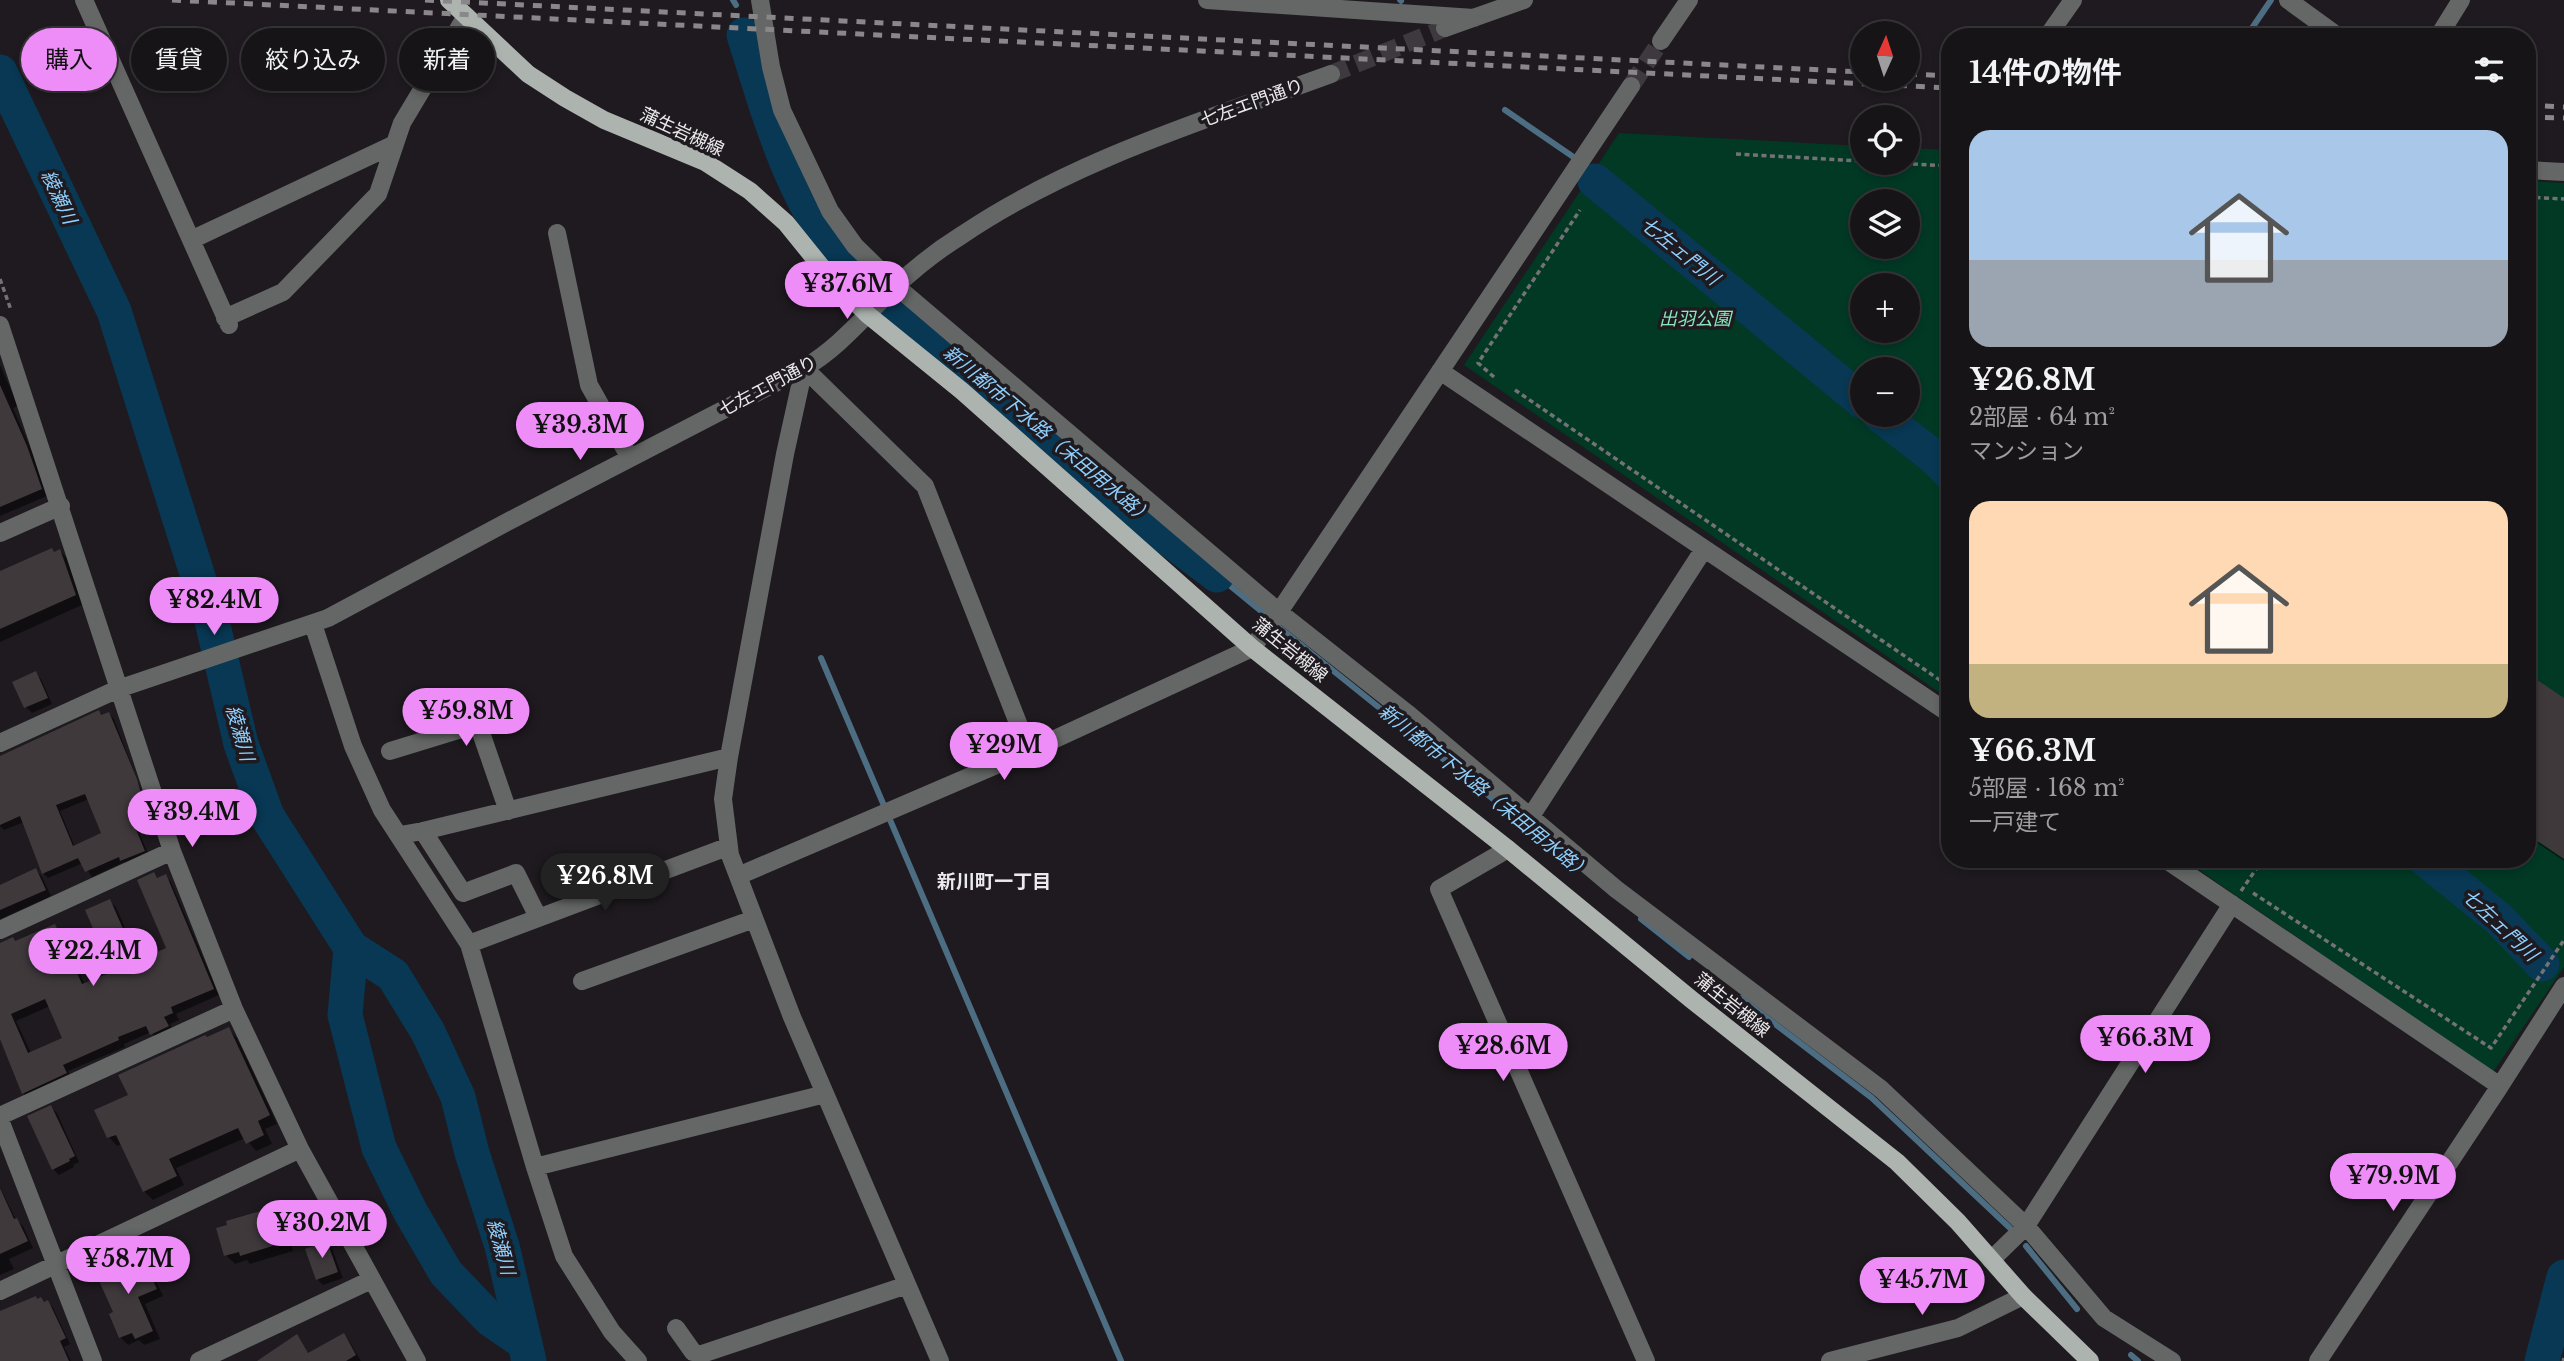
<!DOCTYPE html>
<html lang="ja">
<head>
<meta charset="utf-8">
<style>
  :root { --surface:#161417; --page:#1f1d20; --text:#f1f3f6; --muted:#9e9ea1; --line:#353336; --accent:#ee8cf8 }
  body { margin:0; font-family:"Libre Baskerville","Noto Sans JP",serif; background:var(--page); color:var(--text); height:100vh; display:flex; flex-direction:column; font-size:26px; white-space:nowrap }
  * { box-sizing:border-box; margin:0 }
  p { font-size:23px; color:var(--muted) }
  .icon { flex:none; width:38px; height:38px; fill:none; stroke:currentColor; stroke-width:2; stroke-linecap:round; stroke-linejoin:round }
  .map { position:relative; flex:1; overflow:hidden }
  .panel { position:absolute; left:1941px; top:28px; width:595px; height:840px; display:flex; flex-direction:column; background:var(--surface); border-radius:28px; box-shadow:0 4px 10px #0003,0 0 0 2px var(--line) }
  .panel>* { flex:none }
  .guide { position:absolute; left:21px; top:28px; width:665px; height:63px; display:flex; gap:14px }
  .needle { width:46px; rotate:3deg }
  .fabs { position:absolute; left:1850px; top:21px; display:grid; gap:14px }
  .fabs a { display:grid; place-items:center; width:70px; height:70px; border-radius:50%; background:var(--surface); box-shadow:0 4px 10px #0003,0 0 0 2px var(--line); font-size:35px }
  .price { position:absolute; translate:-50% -60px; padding:0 16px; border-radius:24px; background:var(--accent); color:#111; font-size:23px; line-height:46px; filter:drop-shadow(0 2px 4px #0008) }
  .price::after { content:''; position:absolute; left:50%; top:42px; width:21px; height:16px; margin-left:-10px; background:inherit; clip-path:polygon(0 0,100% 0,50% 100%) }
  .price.current { background:#222; color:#fff }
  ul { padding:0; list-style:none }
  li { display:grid; align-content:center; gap:14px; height:371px; padding:0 28px }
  li span { display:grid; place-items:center; height:217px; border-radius:21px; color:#555 }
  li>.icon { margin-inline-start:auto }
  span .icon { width:126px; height:126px; fill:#fffc; stroke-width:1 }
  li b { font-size:30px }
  h2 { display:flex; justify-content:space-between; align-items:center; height:84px; padding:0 28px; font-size:30px }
  .chip { padding:0 24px; border-radius:32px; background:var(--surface); box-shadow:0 4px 10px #0003,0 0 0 2px var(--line); font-size:24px; line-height:63px }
  .chip.current { background:var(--accent); color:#111 }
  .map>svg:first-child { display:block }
</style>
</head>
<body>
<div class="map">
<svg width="2564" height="1361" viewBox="0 0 2564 1361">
  <rect width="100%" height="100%" fill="#1e1a1f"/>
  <path fill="#013925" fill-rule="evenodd" d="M1619,133l243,13v17h46v-15l41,2v549l-485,-334zM1862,201h46v46h-46zM1862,285h46v46h-46zM1862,369h46v46h-46z
    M2527,181l37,2v784l-71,105 -310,-213h344z"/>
  <path fill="#0007" fill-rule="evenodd" d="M0,365l18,41 -5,2 20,46 14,42 -47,20z
    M52,550l3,3 5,-2 9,9 15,44 -84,38v-69z
    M35,673l6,6 11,25 -20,9 -6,-6 -11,-24z
    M2527,679l37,22v160l-37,-25z
    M99,712l4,4 6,-2 5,5 34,89 -16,7 17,41 -22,10 -3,-4 -32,15 -9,-14 -35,15 -5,-5 -19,-51 -20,8 -4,-4v-68zM89,799l15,35 -29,13 -15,-36z
    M36,870l6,7 9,19 -51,23v-33z
    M154,874l4,5 7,-3 6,6 48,113 -43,19 3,6 -9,4 4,9 -16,7 -7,-8 -27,12 1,3 -57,24 4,8 -43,20 -6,-6 -23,-57v-91l16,-2 38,-17 7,6 24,53 29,-12 -5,-72 7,6 24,55 29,-13zM50,1006l14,33 -33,14 -15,-32z
    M228,1029l9,9 40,86 -12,5 7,15 -16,7 -11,-13 -69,30 8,17 -31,15 -9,-9 -22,-47 -5,2 -8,-9 21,-41 77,-57z
    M51,1107l6,6 22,49 -6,3 1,2 -15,8 -6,-6z
    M0,1187l16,33 7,6 10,22 -24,11 5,10 -14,6z
    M275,1211l9,9 9,31 -43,13 -3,-4 -12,4 -9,-9z
    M327,1243l5,6 11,29 -20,7 -6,-6z
    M141,1256l7,8 15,32 -18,8 15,35 -16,6 -5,-5 -11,5 -8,-8 -4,-24z
    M38,1300l10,2 5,6 17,36 -6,3 7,14h-71v-45z
    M344,1335l5,6 12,20h-24z"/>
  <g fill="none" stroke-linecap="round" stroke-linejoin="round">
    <path stroke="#4c6d82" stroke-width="6" d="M733,0l3,5
      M1400,0l1,1
      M2246,37l25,-37
      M1505,110l67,46 23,25
      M1217,575l50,41
      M1280,628l274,220
      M821,658l300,703
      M1641,919l48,38
      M1741,998l131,100 138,130
      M2026,1246l51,63
      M2131,1355l7,6"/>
    <path stroke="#083854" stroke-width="35" d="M744,35c28,89 54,189 127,253
      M0,72l114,239 98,310 29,123 26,72 84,132 42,27 35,57 30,65 14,56 30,93 27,115
      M1595,181l267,220
      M895,308l90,73 175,151 57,43
      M1880,415l54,42 16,16
      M2425,859l74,60 43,45
      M351,948l-6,67 34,133 31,63 36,62 44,46 35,24
      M2542,1361l22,-84"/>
  </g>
  <path fill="#3f393c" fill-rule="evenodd" d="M0,385l27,61 15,43 -42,18z
    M52,548l2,4 6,-3 16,46 -76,34v-58z
    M36,671l12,27 -24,10 -12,-26z
    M2527,673l37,25v161l-37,-25z
    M99,710l2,5 8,-3 28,67 7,24 -16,7 17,41 -25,10 -1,-4 -34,15 -9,-18 2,4 -36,16 -22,-58 -20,9v-69zM85,794l16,39 -28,13 -17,-41z
    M36,868l10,22 -46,20v-25z
    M154,872l3,6 9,-4 48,115 -43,18 2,6 -9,4 5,9 -19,9 -4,-9 -28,11 1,3 -56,25 4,8 -45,21 -22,-55v-96l13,-6 2,4 40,-17 27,60 30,-12 -27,-62 25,-11 27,62 29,-13 -29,-68zM45,999l17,39 -34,15 -17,-39z
    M229,1027l41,88 -12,6 6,14 -18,9 -8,-16 -69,31 8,17 -34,16 -27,-57 -9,3 -13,-28 34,-15 -10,-20 87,-40 2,2z
    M51,1105l24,51 -6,3 1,2 -18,9 -25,-54z
    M0,1188l14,31 3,-1 11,23 -28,13z
    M264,1210l1,2 10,-2 10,32 -45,14 -1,-4 -15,4 -8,-28 11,-3 -1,-4z
    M327,1241l11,31 -22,8 -11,-31z
    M141,1254l16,35 -19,8 15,34 -18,8 -3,-6 -13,5 -10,-24 4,-2 -17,-38z
    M36,1296l1,3 4,-2 3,5 4,-2 18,38 -6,3 9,20h-69v-50z
    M344,1333l12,22 -10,6h-89l40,-27 11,19z"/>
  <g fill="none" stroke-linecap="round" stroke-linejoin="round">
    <path stroke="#3d393e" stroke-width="18" stroke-dasharray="18 9" stroke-linecap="butt" d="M1331,74l114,-46
      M1631,86l30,-45"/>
    <path stroke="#757276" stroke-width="3.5" stroke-dasharray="5 3.5" stroke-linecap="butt" d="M1736,154l126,7
      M1896,163l54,3
      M2527,197l37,2
      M0,279l11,31
      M1494,377l-16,-14 102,-153
      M1515,390l435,297
      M2241,891l22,-32
      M2253,893l238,155 73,-108
      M2563,1361l1,-3"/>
    <path stroke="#646765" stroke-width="18" d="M84,0l145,325
      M760,0l11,67 11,43 48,101 25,35 41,40 383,326 128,101 209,176 265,200 145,137 78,92 68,43
      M1207,0l267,18
      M2288,0l51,37
      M1445,28l79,-28
      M2047,37l26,-37
      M2438,37l23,-37
      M1661,41l28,-41
      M2527,170l37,2
      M557,233l32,152 41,73
      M191,240l204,-96
      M225,318l58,-26 95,-98 24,-71 64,-107
      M0,325l172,526 62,158 66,140 117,212
      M1440,371l510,343
      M0,533l61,-27
      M313,624l40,122 29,64 87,134 66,223 29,89 48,76 26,29
      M0,743l118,-54 210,-71 181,-97 295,-153c36,-21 61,-53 91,-81 20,-19 43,-37 67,-52 111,-75 244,-115 369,-161
      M390,751l88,-27 30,87
      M1531,816l173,-267
      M423,831l40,62 53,-20 22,44
      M400,835l23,-4 306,-74
      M1508,849l-69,40 207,472
      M2165,859l335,227 64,-100
      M738,876l291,-125 223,-103 27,-36 352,-526
      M0,930l172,-79
      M469,944l258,-97
      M582,981l172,-62
      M0,1116l234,-107
      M0,1120l93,241
      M535,1167l290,-73
      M1991,1260l35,-34 206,-322
      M0,1291l300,-142
      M676,1328l17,24 9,2 205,-69
      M199,1361l172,-81
      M940,1361l-148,-344 -62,-162 -7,-56 6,-42 56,-303 19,-86 121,118 104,265
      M1830,1361l128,-33 65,-32
      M2318,1361l182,-275"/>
    <path stroke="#adb4b0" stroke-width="18" d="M449,0l79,74 37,24 39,22 101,42 45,29 36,32 42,52 39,39 95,77 290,257 256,201 184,151 205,162 61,60 65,74 67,65"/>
    <path stroke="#8a878b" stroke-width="5" stroke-dasharray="9 9" stroke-linecap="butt" d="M172,0l1778,88
      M425,0l1437,72
      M1908,74l42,2
      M2527,105l37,2
      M2527,117l37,1"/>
  </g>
  <g text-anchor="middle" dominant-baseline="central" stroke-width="7" stroke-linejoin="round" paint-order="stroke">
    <g font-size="18" fill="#ebe9ec" stroke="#1e1a1f">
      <text transform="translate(1252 103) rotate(-20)">七左エ門通り</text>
      <text transform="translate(682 132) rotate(25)">蒲生岩槻線</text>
      <text transform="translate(768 386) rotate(-28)">七左エ門通り</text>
      <text transform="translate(1290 650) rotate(39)">蒲生岩槻線</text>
      <text transform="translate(1732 1005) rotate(39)">蒲生岩槻線</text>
    </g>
    <g font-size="18" font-style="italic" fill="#85eabc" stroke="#1e1a1f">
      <text x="1695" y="319">出羽公園</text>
    </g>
    <g font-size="19" font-style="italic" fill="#8ecffd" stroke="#1e1a1f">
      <text transform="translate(59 197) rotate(65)">綾瀬川</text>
      <text transform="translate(1680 251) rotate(39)">七左ェ門川</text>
      <text transform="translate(1048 435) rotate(40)">新川都市下水路（末田用水路）</text>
      <text transform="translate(240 733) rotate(74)">綾瀬川</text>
      <text transform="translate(1485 792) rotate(39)">新川都市下水路（末田用水路）</text>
      <text transform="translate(2500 925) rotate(43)">七左ェ門川</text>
      <text transform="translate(501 1247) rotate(75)">綾瀬川</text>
    </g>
    <g font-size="19" font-weight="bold" fill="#ebe9ec" stroke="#1e1a1f">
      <text x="994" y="881">新川町一丁目</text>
    </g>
  </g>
</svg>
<div class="fabs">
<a><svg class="needle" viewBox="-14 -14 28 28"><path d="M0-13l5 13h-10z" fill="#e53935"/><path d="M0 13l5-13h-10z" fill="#9e9ea1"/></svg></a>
<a><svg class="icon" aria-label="locate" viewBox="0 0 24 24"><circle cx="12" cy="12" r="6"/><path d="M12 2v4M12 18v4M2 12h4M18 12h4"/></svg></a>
<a><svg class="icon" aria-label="layers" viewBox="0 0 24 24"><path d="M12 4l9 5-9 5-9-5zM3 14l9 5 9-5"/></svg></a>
<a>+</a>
<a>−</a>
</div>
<b class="price" style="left:847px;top:321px">¥37.6M</b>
<b class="price" style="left:580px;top:462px">¥39.3M</b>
<b class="price" style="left:214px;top:637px">¥82.4M</b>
<b class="price" style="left:466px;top:748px">¥59.8M</b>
<b class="price" style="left:1004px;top:782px">¥29M</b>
<b class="price" style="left:192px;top:849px">¥39.4M</b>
<b class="price current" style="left:605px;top:913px">¥26.8M</b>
<b class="price" style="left:93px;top:988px">¥22.4M</b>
<b class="price" style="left:2145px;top:1075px">¥66.3M</b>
<b class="price" style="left:1503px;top:1083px">¥28.6M</b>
<b class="price" style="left:2393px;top:1213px">¥79.9M</b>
<b class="price" style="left:322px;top:1260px">¥30.2M</b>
<b class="price" style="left:128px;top:1296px">¥58.7M</b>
<b class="price" style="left:1922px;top:1317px">¥45.7M</b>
<div class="guide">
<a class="chip current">購入</a>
<a class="chip">賃貸</a>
<a class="chip">絞り込み</a>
<a class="chip">新着</a>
</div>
<section class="panel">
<h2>14件の物件<svg class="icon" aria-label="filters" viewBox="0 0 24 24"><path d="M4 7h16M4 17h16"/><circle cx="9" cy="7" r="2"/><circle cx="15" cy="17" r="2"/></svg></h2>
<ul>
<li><span style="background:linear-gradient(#a9c7e8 60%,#9aa5b1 0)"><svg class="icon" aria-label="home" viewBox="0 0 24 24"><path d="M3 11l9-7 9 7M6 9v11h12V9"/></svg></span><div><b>¥26.8M</b><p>2部屋 · 64 m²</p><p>マンション</p></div></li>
<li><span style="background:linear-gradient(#ffd9b3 75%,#c2b280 0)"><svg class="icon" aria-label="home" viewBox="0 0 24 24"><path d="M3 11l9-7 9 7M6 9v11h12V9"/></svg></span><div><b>¥66.3M</b><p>5部屋 · 168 m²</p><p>一戸建て</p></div></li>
</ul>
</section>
</div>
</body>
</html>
